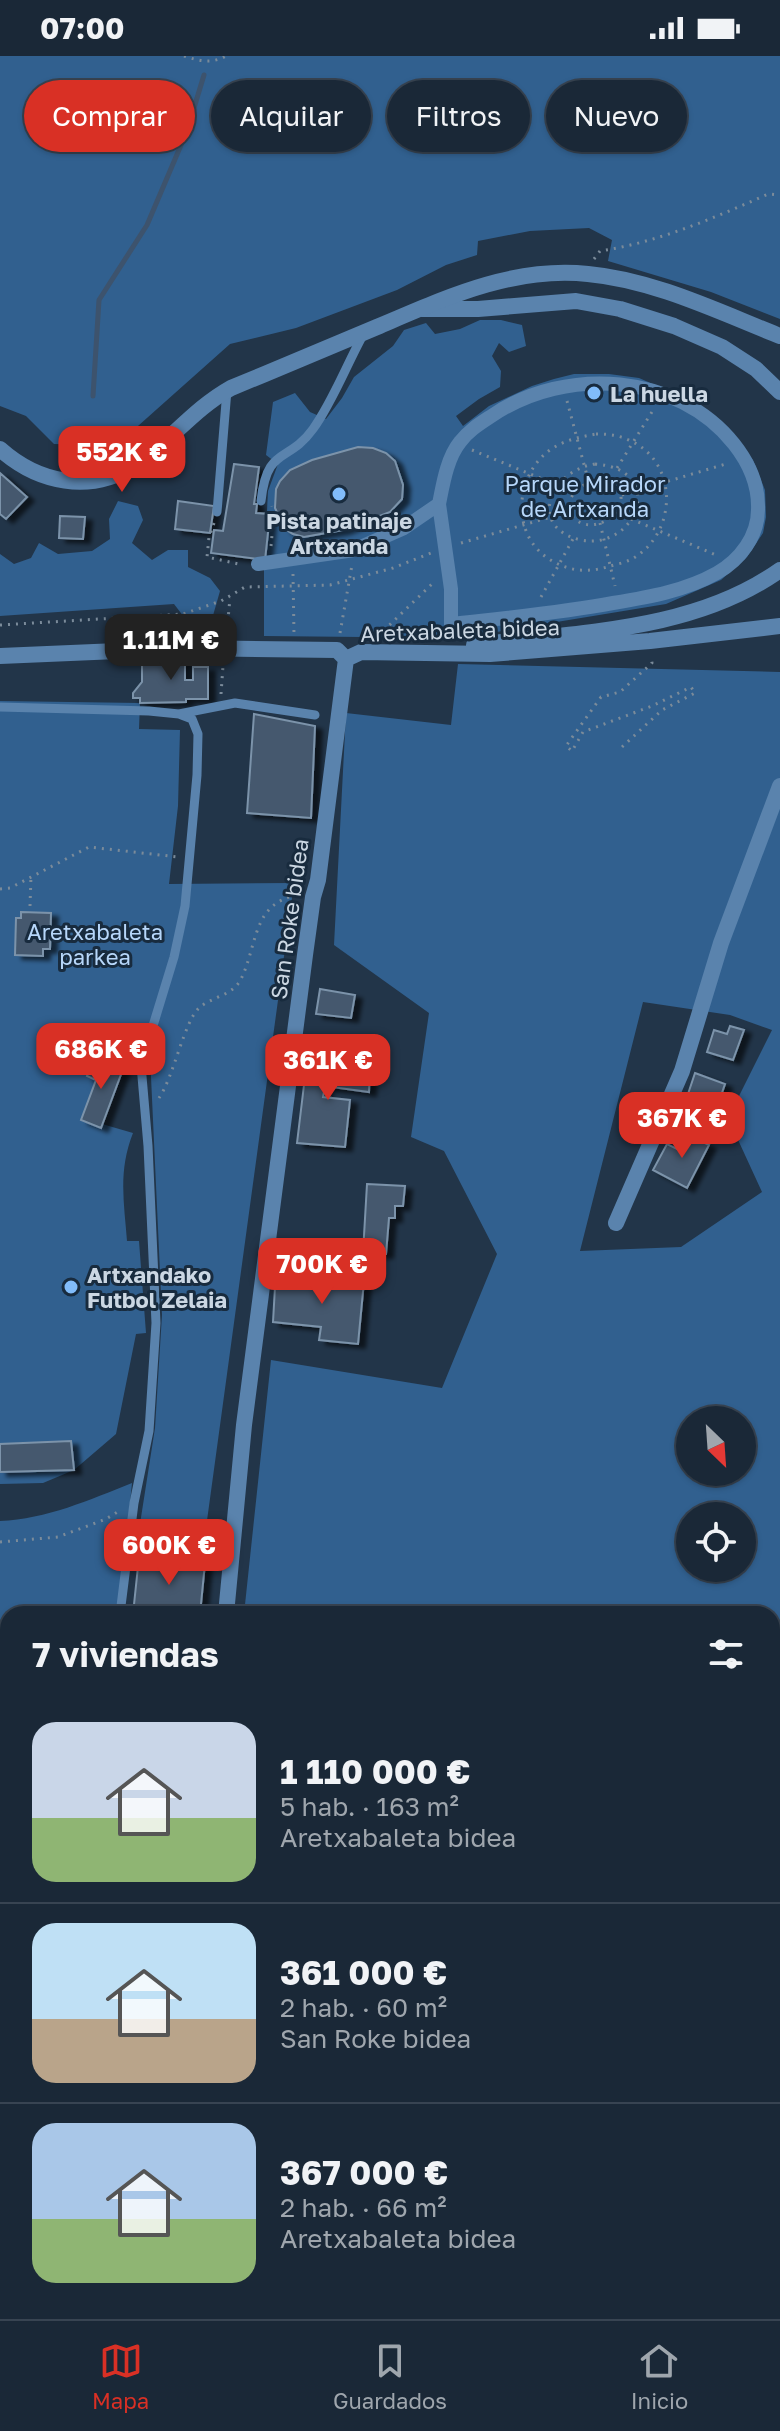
<!DOCTYPE html>
<html lang="es">
<head>
<meta charset="utf-8">
<style>
  :root { --surface:#1a2837; --page:#23303f; --text:#f1f3f6; --muted:#9fa6ad; --line:#384452; --accent:#d93025 }
  body { margin:0; font-family:"Golos Text",sans-serif; background:var(--page); color:var(--text); height:100vh; display:flex; flex-direction:column; font-size:30px; white-space:nowrap }
  * { box-sizing:border-box; margin:0 }
  p { font-size:26px; color:var(--muted) }
  .icon { flex:none; width:44px; height:44px; fill:none; stroke:currentColor; stroke-width:2; stroke-linecap:round; stroke-linejoin:round }
  .map { position:relative; flex:1; overflow:hidden }
  .panel { position:absolute; left:0px; top:1550px; width:780px; height:714px; display:flex; flex-direction:column; background:var(--surface); border-radius:24px 24px 0 0; box-shadow:0 2px 6px #0004,0 0 0 2px var(--line) }
  .panel>* { flex:none }
  .hud { position:absolute; left:24px; top:24px; width:732px; height:72px; display:flex; gap:16px }
  .needle { width:52px; rotate:155deg }
  .buttons { position:absolute; left:676px; top:1350px; display:grid; gap:16px }
  .buttons a { display:grid; place-items:center; width:80px; height:80px; border-radius:50%; background:var(--surface); box-shadow:0 2px 6px #0004,0 0 0 2px var(--line); font-size:40px }
  .price { position:absolute; translate:-50% -68px; padding:0 18px; border-radius:16px; background:var(--accent); color:#fff; font-size:26px; line-height:52px; filter:drop-shadow(0 2px 4px #0008) }
  .price::after { content:''; position:absolute; left:50%; top:48px; width:24px; height:18px; margin-left:-12px; background:inherit; clip-path:polygon(0 0,100% 0,50% 100%) }
  .price.selected { background:#222; color:#fff }
  ul { padding:0; list-style:none }
  li { display:flex; align-items:center; gap:24px; height:200px; padding:0 32px }
  li+li { border-top:2px solid var(--line) }
  li span { display:grid; place-items:center; flex:none; width:224px; height:160px; border-radius:24px; color:#555 }
  li>.icon { margin-inline-start:auto }
  span .icon { width:96px; height:96px; fill:#fffc; stroke-width:1 }
  li b { font-size:34px }
  h2 { display:flex; justify-content:space-between; align-items:center; height:96px; padding:0 32px; font-size:34px }
  .chip { padding:0 28px; border-radius:36px; background:var(--surface); box-shadow:0 2px 6px #0004,0 0 0 2px var(--line); font-size:28px; line-height:72px }
  .chip.selected { background:var(--accent); color:#fff }
  .status { display:flex; justify-content:space-between; align-items:center; height:56px; padding:0 40px; background:var(--surface); direction:ltr }
  .status svg { height:22px; fill:currentColor }
  .tab-bar { display:flex; justify-content:space-around; align-items:center; height:112px; border-top:2px solid var(--line); background:var(--surface); font-size:22px; color:var(--muted) }
  .tab-bar a { display:grid; justify-items:center; gap:4px }
  .tab-bar .selected { color:var(--accent) }
  .map>svg:first-child { display:block }
</style>
</head>
<body>
<div class="status"><b>07:00</b><svg viewBox="0 0 49 12"><path d="M0 12V9h3v3zM5 12V6h3v6zM10 12V3h3v9zM15 12V0h3v12zM26 1h20v11H26zM47 4h2v5h-2z"/></svg></div>
<div class="map">
<svg width="780" height="2263" viewBox="0 0 780 2263">
  <defs>
    <filter id="shadow"><feDropShadow dx="7" dy="4" stdDeviation="2" flood-color="#0009"/></filter>
  </defs>
  <rect width="100%" height="100%" fill="#223549"/>
  <path fill="#31608f" fill-rule="evenodd" d="M0,0h780v263l-69,-27 -103,-31 4,-21 -23,-12 -59,3 -52,10 -1,14 -31,10 -49,25 -101,38 -66,16 -101,90 -33,11 -42,-1 -28,-28 -26,-10z
    M480,264h21l21,5 4,21 -17,6 -10,-9 -7,13 9,15 -1,16 -21,12 -23,17 7,10 26,-20 43,-20 22,-7 20,-5h35l30,4 58,25 20,15 36,42 12,30 1,27 -3,16 -16,24 -26,23 -55,24 -206,34 -196,-2v-68l4,-77 10,-27 -12,-9 7,-53 22,-9 15,19 16,7 16,-21 12,-21 39,-31 11,-16 22,-7 9,11 25,-5z
    M118,445l20,5 5,14 -11,23 20,17 16,-10h20v17l22,11 10,13 -8,28 -25,2 -13,-17 -174,12v-62l14,10 17,-6 8,-15 19,11 34,-3 18,-12 -1,-20z
    M458,608l322,8v1647h-621l-24,-7h637v-698h-528l27,-254 171,28 55,-134 -53,-103 -33,-14 18,-124 -95,-68 12,-232 105,12zM643,946l87,13 42,15 -44,88 34,74 -81,55 -101,4zM690,1364h52v52h-52zM690,1460h52v52h-52z
    M0,645l140,2 -1,26 41,1 -2,76 -9,78 125,-1 -91,667 -66,-7 18,-115 7,-113 -12,-260 -19,-5 -29,74 31,9c-15,38 -9,69 -6,108h12l7,92 -10,1 -20,100 -42,36 -31,13 -43,1z
    M132,1427l-13,131h-111v494l-8,-5v-582c47,-2 89,-21 132,-38z"/>
  <g fill="none" stroke-linecap="round" stroke-linejoin="round">
    <path stroke="#3d536d" stroke-width="5" d="M93,340l6,-96 48,-75 40,-94 17,-56
      M772,2197l8,1
      M550,2263l15,-7"/>
  </g>
  <path fill="#44596e" stroke="#7c93aa" stroke-width="2" filter="url(#shadow)" d="M358,391l15,1 13,5 9,8 8,24 -1,14 -12,13 -47,18 -39,7 -11,-3 -8,-5 -10,-21 1,-19 4,-8 10,-11 22,-10z
    M234,408l25,3 -5,37h3l-1,9 14,1 -5,46 -54,-7 3,-23 9,1z
    M0,417l27,24 -21,22 -6,-5z
    M178,445l36,5 -4,27 -35,-4z
    M60,460l25,1 -2,22 -24,-1z
    M142,603h43v21h8v-13h15v32h-22v3l-46,1v-5h-7v-5l9,-11z
    M254,658l61,12 -4,92 -64,-5z
    M21,856l30,1 -1,36h-7v7l-28,-1 1,-37h5z
    M320,933l35,6 -4,23 -35,-4z
    M730,970l14,4 -11,30 -26,-8 7,-22 13,4z
    M93,1002l30,11 -22,59 -20,-8 15,-40 -9,-4z
    M307,1004l63,7 -1,25 -44,-6 -2,11 27,3 -5,47 -48,-4z
    M695,1017l30,11 -9,26 -30,-10z
    M685,1077l24,12 -22,43 -34,-18 14,-26 10,5z
    M367,1128l38,2 -2,20h-8v12h-6l-3,36 -23,-1z
    M290,1216l74,9 -6,63 -39,-4 2,-13 -48,-5 2,-35 12,1z
    M71,1385l3,29 -74,2v-28z
    M139,1501l66,6 -5,51h-67z
    M36,2256h22l12,6 -38,1z"/>
  <g fill="none" stroke-linecap="round" stroke-linejoin="round">
    <path stroke="#7b8b9a" stroke-width="3" stroke-dasharray="2 6" stroke-linecap="butt" d="M184,0c15,5 28,8 42,0
      M594,203l6,-8c59,-9 114,-33 168,-57l12,1
      M567,345l22,82
      M596,378c12,0 23,1 35,7 49,23 46,95 -1,119 -7,3 -16,5 -23,7 -21,6 -39,4 -58,-8 -39,-25 -34,-84 1,-109 14,-10 30,-13 46,-16z
      M472,394l85,35
      M595,408c73,5 42,87 -14,76 -54,-12 -32,-69 14,-76z
      M617,412l38,-61
      M596,425c58,5 1,71 -28,31 0,-18 12,-28 28,-31z
      M622,439l107,-32
      M631,463l85,36
      M214,467l-5,14 -2,20 36,8
      M600,467l15,63
      M461,487l107,-31
      M271,490l3,-32 -2,-8
      M293,518l1,61
      M541,541l33,-60
      M0,569l183,-11 38,-13 24,-14 85,-2 63,-17 38,-15
      M227,574l3,-32
      M340,577l12,-68
      M378,580l55,-53
      M221,638l2,-28
      M622,691l40,-37 33,-17 -4,-6 -39,19 -69,26 -11,19 -6,-5 35,-49 19,-5 32,-29 -1,-7
      M0,833l10,-1 79,-41 89,10
      M30,850l1,-30
      M159,1042c15,-22 25,-76 40,-90 12,-11 32,-12 41,-27 18,-34 11,-78 58,-86
      M0,1486l58,-5 48,-18 13,-8
      M0,1625l8,3
      M0,1643l8,8"/>
    <path stroke="#5a83ad" stroke-width="9" d="M261,445c6,-56 27,-37 52,-72 19,-26 34,-65 50,-94
      M217,456l10,-122
      M0,651l149,4 30,3 13,5 6,15 -1,41 -12,131 -11,51 -33,108 7,81 8,177 -7,108 -15,72 -14,111
      M179,658l56,-11 80,12
      M0,1866l8,1"/>
    <path stroke="#5a83ad" stroke-width="14" d="M258,508l96,-14 50,-22 35,-24c4,-20 8,-46 21,-62 9,-12 21,-19 33,-27 73,-49 185,-42 241,29 15,19 25,42 24,66 0,26 -18,50 -41,63 -32,18 -68,24 -104,30 -53,10 -108,15 -162,21v-35l-12,-85"/>
    <path stroke="#5a83ad" stroke-width="16" d="M422,253h56l98,-8 44,8 54,17 48,21 34,22 24,23
      M474,589c103,-13 219,-13 306,-75
      M0,600l188,-8 149,2 9,9
      M346,603l15,-7 129,2 160,-13 130,-15
      M616,1167l66,-152 39,-128 59,-157
      M226,1558l18,-189 61,-470 8,-58 5,-17 28,-221
      M0,1770l8,9
      M100,2263l4,-7"/>
    <path stroke="#5a83ad" stroke-width="16" d="M0,393c38,34 90,45 135,16 35,-23 57,-55 96,-77 49,-20 98,-41 146,-61 68,-29 136,-61 211,-53 66,6 131,38 192,62"/>
  </g>
  <g fill="#81bcfa" stroke="#182b3e" stroke-width="3">
    <circle cx="594" cy="337" r="8"/>
    <circle cx="339" cy="438" r="8"/>
    <circle cx="71" cy="1231" r="8"/>
  </g>
  <g text-anchor="middle" dominant-baseline="central" stroke-width="6" stroke-linejoin="round" paint-order="stroke">
    <g font-size="22" font-weight="bold" fill="#cbd7e3" stroke="#182b3e" text-anchor="start">
      <text x="610" y="337">La huella</text>
      <text x="339" y="464" text-anchor="middle">Pista patinaje<tspan x="339" dy="25">Artxanda</tspan></text>
      <text x="87" y="1218">Artxandako<tspan x="87" dy="25">Futbol Zelaia</tspan></text>
    </g>
    <g font-size="22" fill="#b7d7fa" stroke="#182b3e">
      <text x="585" y="427">Parque Mirador<tspan x="585" dy="25">de Artxanda</tspan></text>
      <text x="95" y="875">Aretxabaleta<tspan x="95" dy="25">parkea</tspan></text>
    </g>
    <g font-size="22" fill="#cbd7e3" stroke="#182b3e">
      <text transform="translate(460 574) rotate(-2)">Aretxabaleta bidea</text>
      <text transform="translate(289 863) rotate(-82)">San Roke bidea</text>
    </g>
  </g>
</svg>
<div class="buttons">
<a><svg class="needle" viewBox="-14 -14 28 28"><path d="M0-13l5 13h-10z" fill="#e53935"/><path d="M0 13l5-13h-10z" fill="#9fa6ad"/></svg></a>
<a><svg class="icon" aria-label="locate" viewBox="0 0 24 24"><circle cx="12" cy="12" r="6"/><path d="M12 2v4M12 18v4M2 12h4M18 12h4"/></svg></a>
</div>
<b class="price" style="left:122px;top:438px">552K €</b>
<b class="price selected" style="left:171px;top:626px">1.11M €</b>
<b class="price" style="left:101px;top:1035px">686K €</b>
<b class="price" style="left:328px;top:1046px">361K €</b>
<b class="price" style="left:682px;top:1104px">367K €</b>
<b class="price" style="left:322px;top:1250px">700K €</b>
<b class="price" style="left:169px;top:1531px">600K €</b>
<div class="hud">
<a class="chip selected">Comprar</a>
<a class="chip">Alquilar</a>
<a class="chip">Filtros</a>
<a class="chip">Nuevo</a>
</div>
<section class="panel">
<h2>7 viviendas<svg class="icon" aria-label="filters" viewBox="0 0 24 24"><path d="M4 7h16M4 17h16"/><circle cx="9" cy="7" r="2"/><circle cx="15" cy="17" r="2"/></svg></h2>
<ul>
<li><span style="background:linear-gradient(#c9d6e8 60%,#8fb573 0)"><svg class="icon" aria-label="home" viewBox="0 0 24 24"><path d="M3 11l9-7 9 7M6 9v11h12V9"/></svg></span><div><b>1 110 000 €</b><p>5 hab. · 163 m²</p><p>Aretxabaleta bidea</p></div></li>
<li><span style="background:linear-gradient(#bfe0f5 60%,#b9a48a 0)"><svg class="icon" aria-label="home" viewBox="0 0 24 24"><path d="M3 11l9-7 9 7M6 9v11h12V9"/></svg></span><div><b>361 000 €</b><p>2 hab. · 60 m²</p><p>San Roke bidea</p></div></li>
<li><span style="background:linear-gradient(#a9c7e8 60%,#8fb573 0)"><svg class="icon" aria-label="home" viewBox="0 0 24 24"><path d="M3 11l9-7 9 7M6 9v11h12V9"/></svg></span><div><b>367 000 €</b><p>2 hab. · 66 m²</p><p>Aretxabaleta bidea</p></div></li>
</ul>
</section>
</div>
<nav class="tab-bar">
<a class="selected"><svg class="icon" aria-label="map" viewBox="0 0 24 24"><path d="M3 6l6-2 6 2 6-2v14l-6 2-6-2-6 2zM9 4v14M15 6v14"/></svg>Mapa</a>
<a><svg class="icon" aria-label="saved" viewBox="0 0 24 24"><path d="M7 4h10v16l-5-4-5 4z"/></svg>Guardados</a>
<a><svg class="icon" aria-label="home" viewBox="0 0 24 24"><path d="M3 11l9-7 9 7M6 9v11h12V9"/></svg>Inicio</a>
</nav>
</body>
</html>
